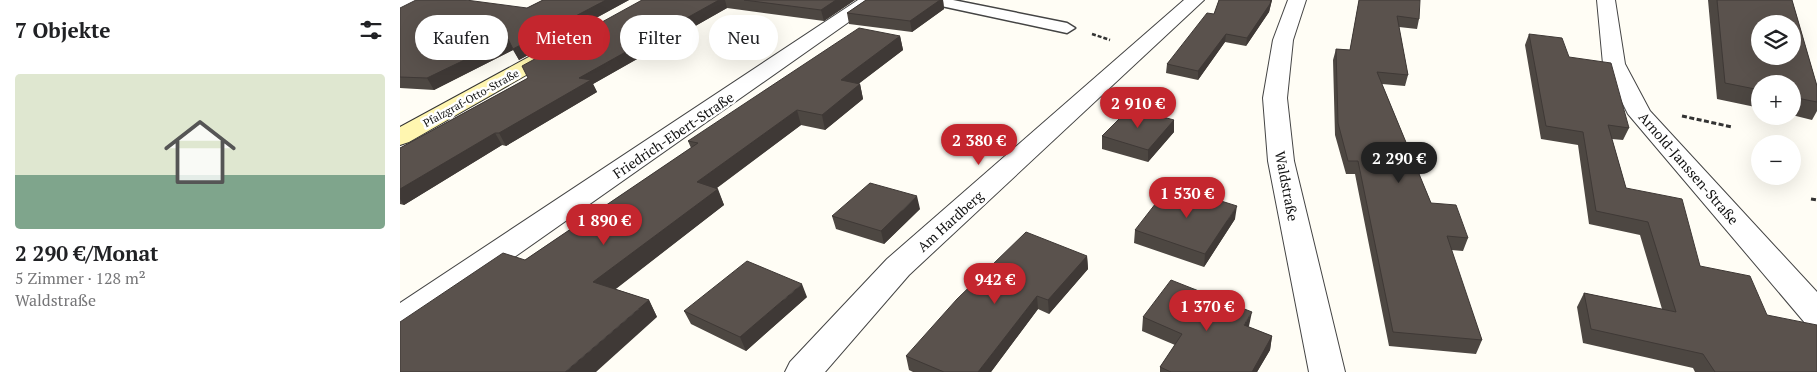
<!DOCTYPE html>
<html lang="de">
<head>
<meta charset="utf-8">
<style>
  :root { --surface:#fff; --page:#f6f6f6; --text:#202124; --muted:#757577; --line:#e0e0e0; --accent:#c4262e }
  body { margin:0; font-family:"PT Serif",serif; background:var(--page); color:var(--text); height:100vh; display:flex; flex-direction:column; font-size:19px; white-space:nowrap }
  * { box-sizing:border-box; margin:0 }
  p { font-size:16px; color:var(--muted) }
  .icon { flex:none; width:28px; height:28px; fill:none; stroke:currentColor; stroke-width:2; stroke-linecap:round; stroke-linejoin:round }
  .map { position:relative; flex:1; overflow:hidden }
  .details { display:flex; flex-direction:column; background:var(--surface); width:400px }
  .details>* { flex:none }
  .guide { position:absolute; left:15px; top:15px; width:475px; height:45px; display:flex; gap:10px }
  .tools { position:absolute; left:1351px; top:15px; display:grid; gap:10px }
  .tools a { display:grid; place-items:center; width:50px; height:50px; border-radius:50%; background:var(--surface); box-shadow:0 5px 20px #0002; font-size:25px }
  .price { position:absolute; translate:-50% -42px; padding:0 11px; border-radius:18px; background:var(--accent); color:#fff; font-size:16px; line-height:32px; filter:drop-shadow(0 1px 2px #0008) }
  .price::after { content:''; position:absolute; left:50%; top:30px; width:15px; height:11px; margin-left:-8px; background:inherit; clip-path:polygon(0 0,100% 0,50% 100%) }
  .price.selected { background:#222; color:#fff }
  ul { padding:0; list-style:none }
  li { display:grid; align-content:center; gap:10px; height:265px; padding:0 15px }
  li+li { border-top:1px solid var(--line) }
  li span { display:grid; place-items:center; height:155px; border-radius:5px; color:#555 }
  li>.icon { margin-inline-start:auto }
  span .icon { width:90px; height:90px; fill:#fffc; stroke-width:1 }
  li b { font-size:21px }
  h2 { display:flex; justify-content:space-between; align-items:center; height:60px; padding:0 15px; font-size:21px }
  .tag { padding:0 18px; border-radius:22px; background:var(--surface); box-shadow:0 5px 20px #0002; font-size:18px; line-height:45px }
  .tag.selected { background:var(--accent); color:#fff }
  main { display:flex; flex:1; min-height:0 }
  .map>svg:first-child { display:block }
</style>
</head>
<body>
<main>
<section class="details">
<h2>7 Objekte<svg class="icon" aria-label="filters" viewBox="0 0 24 24"><path d="M4 7h16M4 17h16"/><circle cx="9" cy="7" r="2"/><circle cx="15" cy="17" r="2"/></svg></h2>
<ul>
<li><span style="background:linear-gradient(#dfe7d0 65%,#7fa58c 0)"><svg class="icon" aria-label="home" viewBox="0 0 24 24"><path d="M3 11l9-7 9 7M6 9v11h12V9"/></svg></span><div><b>2 290 €/Monat</b><p>5 Zimmer · 128 m²</p><p>Waldstraße</p></div></li>
</ul>
</section>
<div class="map">
<svg width="1417" height="372" viewBox="0 0 1417 372">
  <rect width="100%" height="100%" fill="#fffdf5"/>
  <g fill="none" stroke-linecap="round" stroke-linejoin="round">
    <g stroke="#444" stroke-width="3">
      <path id="lane" d="M525,0h28l114,23 8,5 -8,5 -135,-29z"/>
    </g>
    <g stroke="#444" stroke-width="2">
      <path id="street" d="M0,0h25l-2,4 -23,8z
        M458,0h22l-468,329 -12,4v-30z
        M784,0h20l-295,275 -84,97h-40l5,-10 97,-103z
        M888,0h18l-13,40 -6,58 7,63 51,211h-36l-41,-211 -5,-63 10,-58z
        M1197,0h18l10,64 25,47 167,181v34l-12,-3 -177,-209 -25,-50z"/>
    </g>
    <g stroke="#333" stroke-width="2">
      <path id="secondary" d="M156,44l7,2 4,4 -4,4 -154,88 -9,3v-18l149,-81z"/>
    </g>
    <path stroke="#333" stroke-width="2.5" stroke-dasharray="4 2" stroke-linecap="butt" d="M692,34l18,6"/>
    <path stroke="#333" stroke-width="3" stroke-dasharray="5 2.5" stroke-linecap="butt" d="M1282,116l50,11
      M1411,199l6,1"/>
    <use href="#lane" fill="#fff" fill-rule="evenodd"/>
    <use href="#street" fill="#fff" fill-rule="evenodd"/>
    <use href="#secondary" fill="#fff6b0" fill-rule="evenodd"/>
  </g>
  <path fill="#4d4742" d="M143,0h86l-110,60 -6,-10 -79,40 -34,-2v-80h127z
    M242,0h213l-31,21 -97,-13 -134,76 4,8 -91,54 -4,-1 -98,60 -4,-1v-56l128,-70z
    M466,0h77l1,9 -32,23 -63,-8 -2,-11z
    M819,0h53l-3,12 -23,34 -21,-4 -27,38 -32,-7 1,-9 47,-50z
    M959,0l60,19 -2,10 -18,-2 9,48 -3,11 -23,-2 49,119 37,35 -5,13 -12,-1 31,90 -6,14 -87,-8 -34,-172h-9l-11,-39 -2,-75 3,-11 14,1z
    M1308,0h84l25,86v25l-5,9 -20,-5v-31h-32v24l-43,-9z
    M1129,34l40,23 60,71 -6,12 -11,-1 14,49 74,78 67,49 50,57h-122l-2,-4 -110,-25 -6,-36 7,-14 78,16 -22,-74 -51,-11 -11,-79 -37,-6 -16,-94z
    M500,36l3,14 -45,34h2l3,15 -38,31 -24,-5 -84,63 7,17 -109,84 34,11 8,17 -132,-57 166,-112 -3,-7z
    M774,120v12l-26,30 -46,-13v-13z
    M520,209l-36,35 -48,-15 -4,-13z
    M835,219l-31,48 -70,-24 1,-13z
    M687,256l1,13 -39,45 -11,-5 -47,63h-78l-4,-2 -3,-14z
    M407,297l-61,54 -55,-27 -7,-13z
    M743,317l106,10 23,9 -2,14 -13,22h-97v-5l15,-22 -33,-14z"/>
  <path fill="#3f3936" d="M206,0h23l-110,60 -6,-11z
    M319,0h6l2,8 -134,76 4,8 -91,54 -7,-13 80,-55z
    M436,0h19l-31,21 -3,-11z
    M540,0h3l1,9 -32,23 -2,-11z
    M871,0h1l-3,12 -23,34 1,-8z
    M826,34l-1,8 -27,38v-9z
    M500,36l3,14 -59,45 -3,-15z
    M108,39l5,11 -79,40 -7,-12z
    M460,84l3,15 -38,31 -3,-15z
    M397,110l4,15 -98,73 -6,-16z
    M774,120v12l-26,30v-12z
    M95,133l7,12 -98,60 -4,-6v-10z
    M318,189l6,16 -121,94 -10,-17z
    M517,196l3,13 -36,35 -3,-13z
    M837,206l-2,13 -31,48 1,-13z
    M687,256l1,13 -39,45 -1,-14z
    M402,284l5,13 -61,54 -6,-14z
    M637,296l1,13 -47,63h-13z
    M249,300l8,17 -61,55h-31z
    M852,312l-3,14 -7,13 2,-14z
    M872,336l-2,14 -13,22h-5z"/>
  <path fill="#5a524d" stroke="#3f3936" fill-rule="evenodd" d="M16,0h50l61,8 16,-8h63l-93,49 -5,-10 -81,39 -27,-1v-69z
    M242,0h77l-140,78 12,2 -92,53h-4l-95,56v-41l128,-70 -6,-12z
    M344,0h92l-15,10z
    M466,0h74l-30,21 -63,-8z
    M819,0h52l-1,4 -23,34 -21,-4 -28,37 -31,-7 40,-51 7,1z
    M959,0h61l-1,19 -22,-3 11,59 -31,-3 54,131 25,2 12,33 -21,-2 35,104 -89,-8 -35,-171h-10l-10,-38 -2,-74 14,1z
    M1317,0h75l25,86v16l-25,-5v-13h-32v6l-35,-7zM1360,24h32v32h-32z
    M459,28l41,8 -59,44 19,4 -38,31 -25,-5 -100,72 21,7 -125,93 56,18 -84,72h-165v-50l103,-69 22,7 173,-117 -10,-2z
    M1129,34l33,4 7,19 42,6 18,65 -21,-3 18,63 56,11 18,67 50,10 17,39 50,10v47h-102l-12,-18 -112,-25 -7,-36 92,19 -28,-90 -52,-11 -13,-79 -37,-6z
    M730,108l44,12 -26,30 -46,-14z
    M470,183l47,13 -36,35 -49,-15z
    M770,185l67,21 -32,48 -70,-24z
    M626,232l61,24 -39,44 -11,-4 -59,76h-34l-38,-16 51,-57z
    M347,261l55,23 -62,53 -56,-26z
    M771,280l81,32 -8,13 28,11 -20,36h-81l-11,-5 22,-33 -39,-17z"/>
  <g text-anchor="middle" dominant-baseline="central" stroke-width="5" stroke-linejoin="round" paint-order="stroke">
    <g font-size="11" fill="#111" stroke="#fff">
      <text transform="translate(71 98) rotate(-29)">Pfalzgraf-Otto-Straße</text>
    </g>
    <g font-size="14" fill="#111" stroke="#fff">
      <text transform="translate(273 135) rotate(-34)">Friedrich-Ebert-Straße</text>
      <text transform="translate(1289 168) rotate(49)">Arnold-Janssen-Straße</text>
      <text transform="translate(887 186) rotate(79)">Waldstraße</text>
      <text transform="translate(550 221) rotate(-42)">Am Hardberg</text>
    </g>
  </g>
</svg>
<div class="tools">
<a><svg class="icon" aria-label="layers" viewBox="0 0 24 24"><path d="M12 4l9 5-9 5-9-5zM3 14l9 5 9-5"/></svg></a>
<a>+</a>
<a>−</a>
</div>
<b class="price" style="left:738px;top:129px">2 910 €</b>
<b class="price" style="left:579px;top:166px">2 380 €</b>
<b class="price selected" style="left:999px;top:184px">2 290 €</b>
<b class="price" style="left:787px;top:219px">1 530 €</b>
<b class="price" style="left:204px;top:246px">1 890 €</b>
<b class="price" style="left:595px;top:305px">942 €</b>
<b class="price" style="left:807px;top:332px">1 370 €</b>
<div class="guide">
<a class="tag">Kaufen</a>
<a class="tag selected">Mieten</a>
<a class="tag">Filter</a>
<a class="tag">Neu</a>
</div>
</div>
</main>
</body>
</html>
